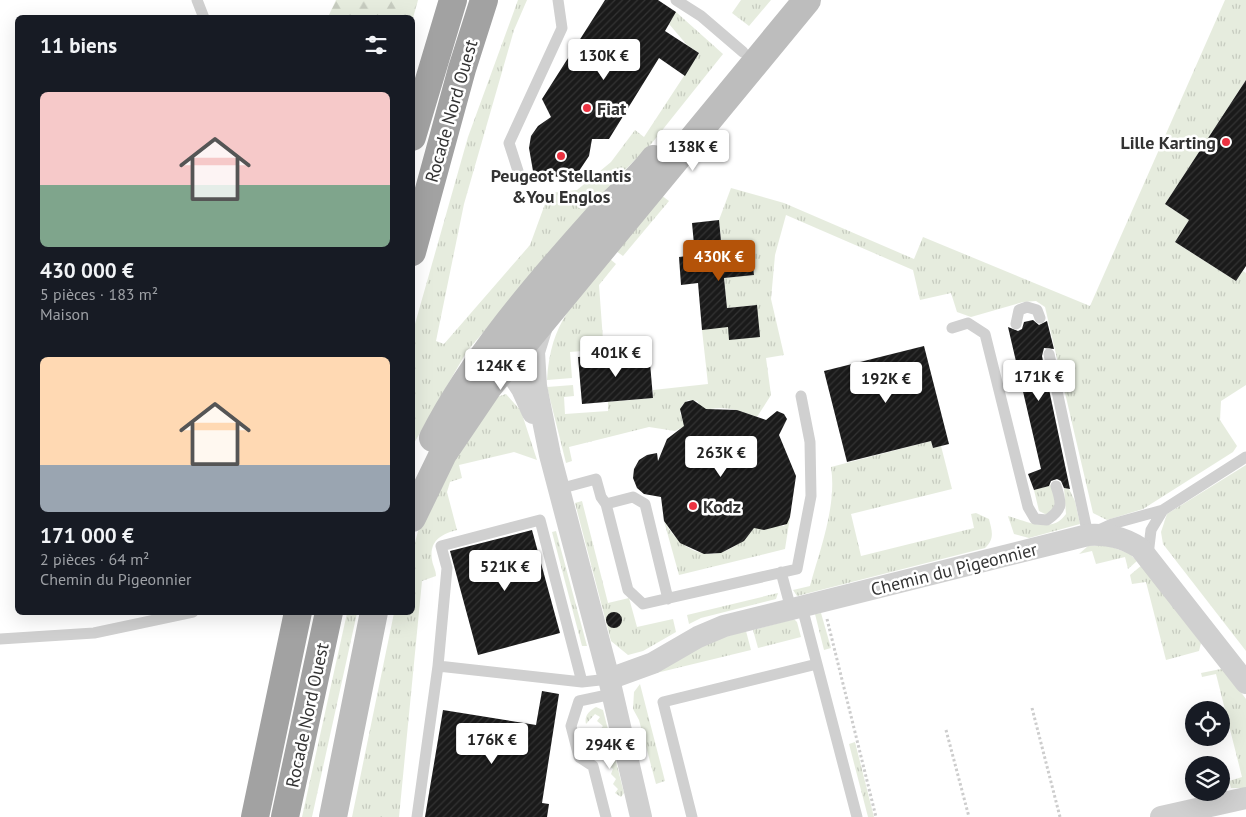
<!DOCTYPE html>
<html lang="fr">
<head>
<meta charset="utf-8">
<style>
  :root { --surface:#171b24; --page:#242831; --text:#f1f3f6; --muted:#9ea1a6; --accent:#b45309 }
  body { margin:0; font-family:"PT Sans",sans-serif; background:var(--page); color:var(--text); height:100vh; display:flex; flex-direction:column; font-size:19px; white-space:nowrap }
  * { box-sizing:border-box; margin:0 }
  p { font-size:16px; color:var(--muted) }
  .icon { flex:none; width:28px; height:28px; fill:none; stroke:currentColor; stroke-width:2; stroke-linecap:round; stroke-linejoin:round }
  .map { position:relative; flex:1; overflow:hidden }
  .details { position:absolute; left:15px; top:15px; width:400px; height:600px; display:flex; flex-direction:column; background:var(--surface); border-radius:8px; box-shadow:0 5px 20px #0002 }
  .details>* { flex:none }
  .tools { position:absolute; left:1185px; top:701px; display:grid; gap:10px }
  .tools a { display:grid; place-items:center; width:45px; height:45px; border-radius:50%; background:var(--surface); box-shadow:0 5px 20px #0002; font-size:25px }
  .price { position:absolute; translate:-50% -42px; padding:0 11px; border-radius:5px; background:#fff; color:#222; font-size:16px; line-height:32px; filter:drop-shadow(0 1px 2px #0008) }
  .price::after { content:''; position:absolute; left:50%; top:30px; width:15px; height:11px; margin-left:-8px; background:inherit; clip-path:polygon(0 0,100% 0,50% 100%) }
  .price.active { background:var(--accent); color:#fff }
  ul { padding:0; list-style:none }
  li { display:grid; align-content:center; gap:10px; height:265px; padding:0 25px }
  li span { display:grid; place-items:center; height:155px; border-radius:8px; color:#555 }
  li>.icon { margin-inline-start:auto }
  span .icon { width:90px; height:90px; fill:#fffc; stroke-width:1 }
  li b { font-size:21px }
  h2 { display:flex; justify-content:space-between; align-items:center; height:60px; padding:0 25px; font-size:21px }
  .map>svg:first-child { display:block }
</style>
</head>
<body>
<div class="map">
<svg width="1246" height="817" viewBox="0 0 1246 817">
  <defs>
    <pattern id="grass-tufts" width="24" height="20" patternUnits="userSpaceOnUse" patternTransform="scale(1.25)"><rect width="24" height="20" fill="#e6ecde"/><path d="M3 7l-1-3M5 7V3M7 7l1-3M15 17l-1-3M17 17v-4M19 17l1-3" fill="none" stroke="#c6cbbf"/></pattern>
    <pattern id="forest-firs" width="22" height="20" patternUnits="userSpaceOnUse" patternTransform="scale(1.25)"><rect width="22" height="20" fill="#e6ecde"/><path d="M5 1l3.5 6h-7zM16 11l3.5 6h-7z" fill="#c6cbbf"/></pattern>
    <pattern id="building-hatch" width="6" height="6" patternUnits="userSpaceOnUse" patternTransform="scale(1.25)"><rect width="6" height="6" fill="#1a1a1a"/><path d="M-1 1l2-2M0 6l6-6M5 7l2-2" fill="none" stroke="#333"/></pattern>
  </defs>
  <rect width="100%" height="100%" fill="#fff"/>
  <path fill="url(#grass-tufts)" d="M518,0h9l-13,30 -50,174 -28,137 8,3 86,-99 19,-52 28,-3 34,-28 24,-32 9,7 55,-84 -12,-8 -18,-21 7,-12 47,42 -71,89 -29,29 -156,179 -54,94v-114l55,-194z
    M741,0h30l-22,26 -17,-13z
    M1225,0h21v80l-81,124 24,16 -14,22 61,39 7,-10 3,2v112l-25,16 -1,19 17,26 -4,6 -90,57 -36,11 -14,-7 -48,-206 -9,-6 -13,1 -52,15 -14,-5 -6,-19 -31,7 -7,-30 -127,-55 -11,40 -4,44 13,56 -18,3 5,37 -14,22c-18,-7 -36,-13 -54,-6l-6,-10 -9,-1 -6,5 -2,8 3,7 8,3 -16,8 -26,-4 -80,20 3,14 -6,2 -19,-76 26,-2 1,11 -10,1 1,17 43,-3v-9l45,-4v-8l55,-6 -6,-54 55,-25 -30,3 -3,-30 30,-3 -3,-27 -29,3 -3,-31 12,-32 53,15 130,56 9,-22 167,69z
    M661,195l8,6 -46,55 -7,-5z
    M610,259l6,5 -17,21 4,55 -9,1 1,9 -25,2 2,26 -25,2c4,-60 27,-76 63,-121z
    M506,394l15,17 16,49 -23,-8 -55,13 3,13 -12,4 -3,10 10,38c-16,4 -28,11 -25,30 1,6 4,10 4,16l-14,5 -23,236h-47l42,-204 18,-1 1,-62 5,-19 25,-54 54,-80z
    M931,441l2,7 8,-2 11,43 -101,25 10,42 113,-28 -3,-14 5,-1 13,6c3,12 6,20 -4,29l-188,48 -4,-6 17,-4c10,-37 27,-80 21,-119z
    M1246,465v186l-83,-107 -2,-12 6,-18z
    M1052,485l4,17 -5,12h-6l-6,-3 -5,-21z
    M1064,488l5,1 6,12 5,23 -51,14 -15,-4 -6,-18c20,6 44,18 58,-2z
    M582,501l26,102 21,-5 8,29 36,-8 3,13 -33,19 -15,4 -17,-14 -36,-138z
    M790,517l-5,32 -106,26 -15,-54c24,42 63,44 91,5l9,4 9,-5 11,1z
    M556,531l31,115h-5l-30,-114z
    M1107,545l23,9 7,7 -9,8 -3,-12 -29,7 -4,-13 -13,3 9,-8z
    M1142,565l59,78 -2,8 -33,9 -20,-78 -14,2 -2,-9z
    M778,593l-2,6 -75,19 -12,6 -2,-9z
    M347,613h10l-45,204h-10z
    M821,613l10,35 -7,2 -9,-36z
    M794,619l3,3 4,15 -43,11 -5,-18z
    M746,631l5,19 -107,26 62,-34z
    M1221,669l4,2 21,28v89h-15l-2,-7 13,-4 -26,-103 -14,3 -1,-4z
    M640,684l25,97 -9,3 -17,-64 -6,-11 1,-17z
    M596,707l7,3 21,83 -3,4 -6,-4 3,-4 -5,-5 3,-5 -5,-5 2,-5 -5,-4 3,-4 -5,-4 3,-4 -5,-5 3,-4 -6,-5 3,-4 -5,-4 4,-5 -6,-5 3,-4 -5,-3 -9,10c-2,-8 3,-13 10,-17z
    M855,742l19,75h-6l-19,-73z"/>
  <path fill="url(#forest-firs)" d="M336,0h82l-5,18 -85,-1z"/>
  <path fill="url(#building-hatch)" d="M605,0h53l18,12 -11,19 34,22 -14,23 -26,-18 -50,81h-17l-3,17 -10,15 -8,4 -13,2 -25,-6 -4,-23 2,-12 7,-10 13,-9 -9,-18z
    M1246,80v186l-10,15 -61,-39 14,-22 -24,-16z
    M719,220l3,31 29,-3 3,27 -30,3 3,30 30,-3 3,32 -31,3 -1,-13 -26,3 -4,-47 -17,2 -2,-28 16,-2 -3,-32z
    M1033,320l6,5 8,-4 7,28 -10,-1 -2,8 28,133 -6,-1 -3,-7 -4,-2 -6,2 -2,5 -15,4 -6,-16 13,-5 -33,-142 10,4 4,-2 2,-7z
    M924,346l25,98 -16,4 -2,-7 -84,21 -23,-91z
    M649,351l4,47 -71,6 -4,-47z
    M693,400l13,9 31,1 29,10 11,-9 7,3 3,5 -8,16 17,41 -6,41 -3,7 -23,6 -10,-2 -10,13 -23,12 -17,1 -24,-11 -16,-22 -3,-24 -17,-3 -7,-6 -4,-10 1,-9 5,-9 8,-5 10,-2 1,8 9,-22 17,-13 -4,-17 5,-7z
    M532,530l28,103 -82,22 -28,-104z
    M606 620a8 8 0 1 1 16 0a8 8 0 1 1-16 0Z
    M542,691l17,3 -17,109 7,1 -2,13h-122l18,-107 93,15z"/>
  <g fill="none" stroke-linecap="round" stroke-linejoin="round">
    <path stroke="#cdcdcd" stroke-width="3" stroke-dasharray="2.5 2.5" stroke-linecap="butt" d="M827,619l49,198
      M1032,708l28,109
      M946,730l23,87"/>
    <path stroke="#d0d0d0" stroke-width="11" d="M197,0l7,18
      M676,0l25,16 42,36
      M518,171l-9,-28 53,-115 -4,-28
      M1016,324l3,-14 8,-3 10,3 3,8
      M952,328l16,-5 17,11 43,173 7,12 12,1c16,-11 15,-16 9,-34
      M1049,354l39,181 24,-11 51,-14 -12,20 -3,25
      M559,489l37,-10 5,18 5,7 22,86 15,14 154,-35 14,-73 -1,-54 -9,-46
      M606,504l27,-7 12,7 23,95
      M1163,510l83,-53
      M781,572l10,37
      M802,607l55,210
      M0,639l94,-6 99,-21
      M582,682l-144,-16 9,-98 -6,-22 99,-26 42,162 27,-3
      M417,817l21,-151
      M606,817l-13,-51 -14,-9 -8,-31 8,-25 33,-7
      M692,817l-29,-115 154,-38"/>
    <path stroke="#d0d0d0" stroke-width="22" d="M543,323l-9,29 2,34 14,69 59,224 32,138
      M502,351l2,11 18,27 11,24
      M609,679l44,-16 45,-26 26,-11 364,-91c20,-1 35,2 52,13l106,135
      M1161,817l85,-19"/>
    <path stroke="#bdbdbd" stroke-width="28" d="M433,438c41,-80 103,-152 163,-219 19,-20 41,-38 58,-60
      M412,518l31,-64 46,-68 318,-386
      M333,817l41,-205"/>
    <path stroke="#a2a2a2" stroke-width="28" d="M412,137l41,-137
      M412,252l50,-183 22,-69
      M255,817l43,-205
      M285,817l44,-205"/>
  </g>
  <g fill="#ec3241" stroke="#fff" stroke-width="2">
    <circle cx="587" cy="108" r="5"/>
    <circle cx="1226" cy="142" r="5"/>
    <circle cx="561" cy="156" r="5"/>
    <circle cx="693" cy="506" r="5"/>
  </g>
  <g text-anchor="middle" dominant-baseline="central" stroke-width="5" stroke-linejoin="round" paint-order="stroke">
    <g font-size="18" font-weight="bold" fill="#333" stroke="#fff" text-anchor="start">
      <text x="597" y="108">Fiat</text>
      <text x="1216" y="142" text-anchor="end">Lille Karting</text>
      <text x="561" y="175" text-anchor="middle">Peugeot Stellantis<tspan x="561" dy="21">&amp;You Englos</tspan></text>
      <text x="703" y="506">Kodz</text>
    </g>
    <g font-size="18" fill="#333" stroke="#fff">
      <text transform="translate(451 111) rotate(-74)">Rocade Nord Ouest</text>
      <text transform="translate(954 569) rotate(-14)">Chemin du Pigeonnier</text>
      <text transform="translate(307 715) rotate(-78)">Rocade Nord Ouest</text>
    </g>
  </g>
</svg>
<div class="tools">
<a><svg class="icon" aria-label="locate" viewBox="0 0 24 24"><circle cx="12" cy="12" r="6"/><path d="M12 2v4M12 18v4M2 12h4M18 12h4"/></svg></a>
<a><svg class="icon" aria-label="layers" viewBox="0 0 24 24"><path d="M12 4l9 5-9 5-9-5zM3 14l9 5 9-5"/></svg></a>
</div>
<b class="price" style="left:604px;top:81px">130K €</b>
<b class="price" style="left:693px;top:172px">138K €</b>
<b class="price active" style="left:719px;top:282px">430K €</b>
<b class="price" style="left:616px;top:378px">401K €</b>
<b class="price" style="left:501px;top:391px">124K €</b>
<b class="price" style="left:1039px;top:402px">171K €</b>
<b class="price" style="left:886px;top:404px">192K €</b>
<b class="price" style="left:721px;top:478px">263K €</b>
<b class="price" style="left:505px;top:592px">521K €</b>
<b class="price" style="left:492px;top:765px">176K €</b>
<b class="price" style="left:610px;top:770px">294K €</b>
<section class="details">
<h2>11 biens<svg class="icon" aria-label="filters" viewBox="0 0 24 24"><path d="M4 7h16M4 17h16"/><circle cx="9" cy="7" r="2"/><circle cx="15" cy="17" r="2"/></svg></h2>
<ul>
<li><span style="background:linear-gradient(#f6c9c9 60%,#7fa58c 0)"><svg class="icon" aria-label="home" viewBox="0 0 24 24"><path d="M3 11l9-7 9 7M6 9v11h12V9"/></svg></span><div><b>430 000 €</b><p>5 pièces · 183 m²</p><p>Maison</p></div></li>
<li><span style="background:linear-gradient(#ffd9b3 70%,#9aa5b1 0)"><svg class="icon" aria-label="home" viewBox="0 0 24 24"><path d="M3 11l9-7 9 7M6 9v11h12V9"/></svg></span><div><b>171 000 €</b><p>2 pièces · 64 m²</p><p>Chemin du Pigeonnier</p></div></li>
</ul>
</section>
</div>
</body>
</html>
